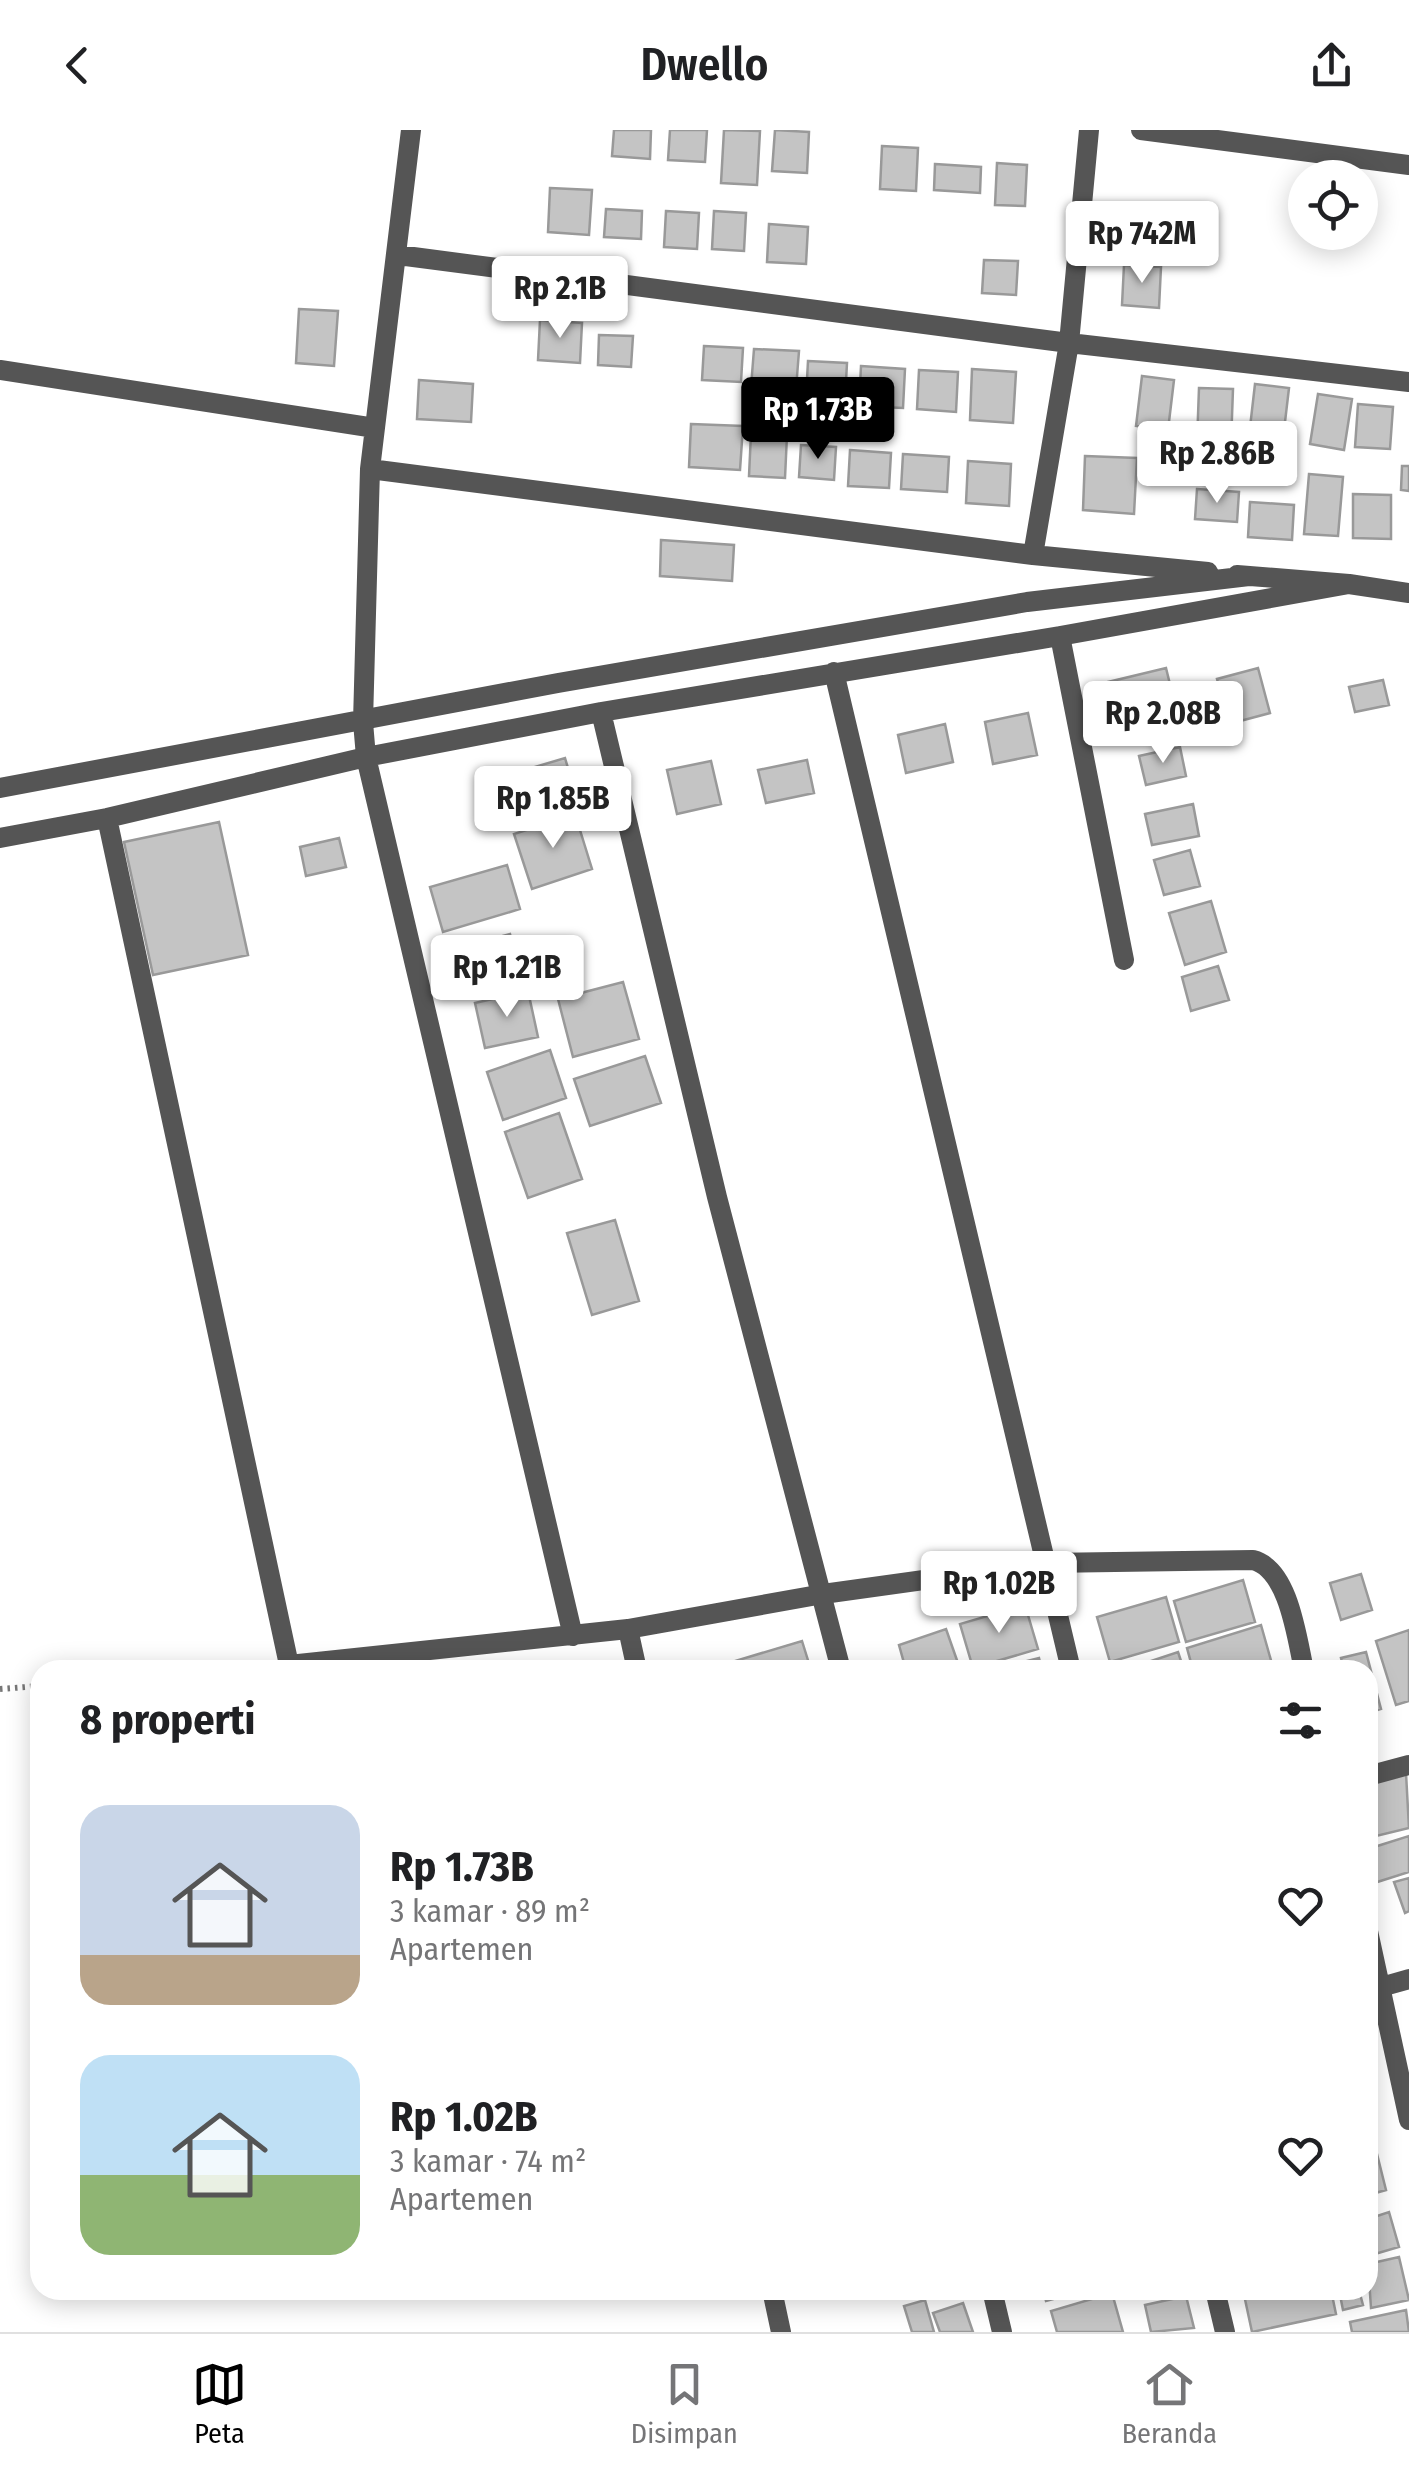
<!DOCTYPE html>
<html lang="id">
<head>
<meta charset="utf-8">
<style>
  :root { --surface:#fff; --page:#f2f2f2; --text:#202124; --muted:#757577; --line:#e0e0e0; --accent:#000 }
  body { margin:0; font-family:"Fira Sans Condensed",sans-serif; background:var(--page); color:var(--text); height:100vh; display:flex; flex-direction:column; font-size:38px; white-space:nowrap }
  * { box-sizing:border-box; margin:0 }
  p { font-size:32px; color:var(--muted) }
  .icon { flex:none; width:55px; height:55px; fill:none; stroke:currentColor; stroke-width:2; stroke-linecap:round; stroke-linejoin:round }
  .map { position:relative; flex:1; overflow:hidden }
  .sheet { position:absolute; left:30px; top:1530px; width:1348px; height:640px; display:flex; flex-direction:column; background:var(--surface); border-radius:30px; box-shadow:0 5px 25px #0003 }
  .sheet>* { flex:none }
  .fabs { position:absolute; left:1288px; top:30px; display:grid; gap:20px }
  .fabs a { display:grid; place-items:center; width:90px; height:90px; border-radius:50%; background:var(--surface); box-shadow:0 5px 25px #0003; font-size:50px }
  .price { position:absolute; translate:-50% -85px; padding:0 22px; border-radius:10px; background:#fff; color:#222; font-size:32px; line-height:65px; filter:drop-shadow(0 2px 5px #0008) }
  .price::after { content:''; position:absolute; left:50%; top:60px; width:30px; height:22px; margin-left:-15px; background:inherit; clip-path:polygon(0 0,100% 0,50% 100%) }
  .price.selected { background:var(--accent); color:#fff }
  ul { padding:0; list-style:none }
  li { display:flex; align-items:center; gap:30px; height:250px; padding:0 50px }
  li span { display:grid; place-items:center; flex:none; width:280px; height:200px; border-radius:30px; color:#555 }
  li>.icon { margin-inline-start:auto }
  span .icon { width:120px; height:120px; fill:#fffc; stroke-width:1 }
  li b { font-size:42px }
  h2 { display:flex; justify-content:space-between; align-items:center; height:120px; padding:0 50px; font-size:42px }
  header { display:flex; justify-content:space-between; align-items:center; height:130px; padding:0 50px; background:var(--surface); font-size:45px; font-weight:600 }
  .dock { display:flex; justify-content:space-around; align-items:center; height:140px; border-top:2px solid var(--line); background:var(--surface); font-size:28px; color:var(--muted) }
  .dock a { display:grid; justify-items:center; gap:5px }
  .dock .selected { color:var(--accent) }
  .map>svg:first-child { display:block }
</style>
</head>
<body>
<header><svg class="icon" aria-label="back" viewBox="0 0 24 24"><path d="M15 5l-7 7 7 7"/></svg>Dwello<svg class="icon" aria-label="share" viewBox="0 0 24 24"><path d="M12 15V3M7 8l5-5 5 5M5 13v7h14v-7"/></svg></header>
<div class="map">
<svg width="1409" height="2202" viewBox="0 0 1409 2202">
  <rect width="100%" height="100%" fill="#fff"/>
  <path fill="#c4c4c4" stroke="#999" stroke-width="2.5" d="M614,0h37l-1,29 -38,-3z
    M670,0h37l-2,32 -37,-2z
    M724,0l36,1 -3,54 -36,-2z
    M775,0l34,2 -2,41 -35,-2z
    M882,16l36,2 -2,43 -36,-2z
    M997,33l30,2 -2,41 -30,-1z
    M935,34l46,3 -1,26 -46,-3z
    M550,58l42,2 -3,45 -41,-3z
    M606,79l36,2 -1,28 -37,-2z
    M666,81l33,2 -2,36 -33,-2z
    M714,81l32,2 -2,38 -32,-2z
    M769,94l39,3 -2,37 -39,-2z
    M984,130l34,1 -2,34 -34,-2z
    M1124,135l37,2 -2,41 -37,-3z
    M299,179l39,2 -4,55 -38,-3z
    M540,190l42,3 -2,40 -42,-3z
    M599,205l34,1 -2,31 -33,-2z
    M704,216l39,2 -2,34 -39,-2z
    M754,219l45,2 -3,38 -45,-2z
    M808,231l39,2 -2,37 -39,-2z
    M861,236l44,3 -2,39 -44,-2z
    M972,239l44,3 -3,51 -43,-3z
    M919,240l39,2 -2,40 -39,-3z
    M1142,246l32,4 -6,50 -32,-4z
    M419,250l54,4 -2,38 -54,-3z
    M1255,254l34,4 -6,51 -34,-3z
    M1199,258l34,1 -2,55 -34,-1z
    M1318,264l34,5 -8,51 -34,-6z
    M1358,274l35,3 -3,42 -35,-2z
    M691,294l52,2 -3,44 -51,-3z
    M751,303l36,2 -2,43 -36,-2z
    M801,315l35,2 -2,33 -35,-3z
    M850,320l41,3 -2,35 -41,-2z
    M903,324l46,3 -2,35 -46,-3z
    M1085,326l52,2 -3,56 -51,-4z
    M968,331l43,3 -2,42 -43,-3z
    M1402,336h7v25l-8,-1z
    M1309,344l34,3 -5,59 -34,-2z
    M1197,359l42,3 -2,30 -42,-3z
    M1353,364l38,1v44l-38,-1z
    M1250,372l44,3 -2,35 -44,-3z
    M661,410l73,5 -2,36 -72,-5z
    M1166,538l13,53 -58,15 -13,-54z
    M1258,538l12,45 -41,11 -12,-45z
    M1383,550l6,25 -34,7 -6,-25z
    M1028,583l9,42 -44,9 -8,-42z
    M945,594l8,38 -47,11 -8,-38z
    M1180,617l6,29 -40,9 -7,-29z
    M565,628l15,51 -66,20 -16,-51z
    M807,630l7,33 -48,10 -8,-33z
    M711,631l10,43 -44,10 -10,-44z
    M1193,674l6,32 -47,9 -7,-31z
    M575,684l17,55 -60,20 -18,-55z
    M219,692l29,133 -95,20 -29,-133z
    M339,708l7,29 -40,9 -6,-29z
    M1190,720l10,36 -36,9 -10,-35z
    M507,735l13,44 -77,23 -13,-45z
    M1211,771l15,51 -41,13 -16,-52z
    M510,804l12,46 -55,15 -13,-46z
    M1218,836l11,34 -38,11 -9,-34z
    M623,852l16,57 -66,18 -15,-58z
    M528,861l10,46 -53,11 -10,-45z
    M550,920l16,48 -63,22 -16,-48z
    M645,926l16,47 -71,23 -16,-47z
    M559,983l23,66 -54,19 -23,-66z
    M615,1090l24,81 -47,14 -25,-82z
    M1361,1444l11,36 -31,10 -11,-37z
    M1243,1450l12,42 -69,20 -12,-41z
    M1166,1467l13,45 -69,20 -13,-45z
    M1025,1475l13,44 -65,19 -13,-44z
    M1261,1495l11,39 -18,6h-61l-6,-22z
    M946,1499l13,37 -12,4h-41l-7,-25z
    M1409,1500v71l-13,4 -20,-64z
    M802,1511l9,29h-73l-3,-9z
    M1178,1522l6,18h-60z
    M1366,1522l15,57 -13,4v-43h-24l-3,-12z
    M1039,1528l3,12h-50z
    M1406,1643l3,55 -41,10v-55z
    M1409,1706v36l-38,12 -3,-35z
    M1409,1748v33l-4,2 -11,-31z
    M1376,2020l10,40 -18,5v-43z
    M1389,2082l10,35 -31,9v-37z
    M1399,2127l10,43 -38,8 -3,-44z
    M1043,2160h44l-41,11z
    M1243,2160h88l5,24 -84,18z
    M1339,2160h20l4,15 -20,5z
    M1112,2163l11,39h-66l-6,-21z
    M1186,2166l8,32 -43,4 -6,-27z
    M925,2170l9,32h-22l-8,-26z
    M963,2173l10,29h-33l-7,-19z
    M1406,2180l3,22h-57l-2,-10z"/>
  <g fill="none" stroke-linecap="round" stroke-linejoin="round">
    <path stroke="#777" stroke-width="6" stroke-dasharray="2.5 5" stroke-linecap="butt" d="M231,1540l34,-3
      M0,1559l40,-3"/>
    <path stroke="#555" stroke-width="20" d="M411,0l-41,339 -7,253 3,35 207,879
      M1141,0l268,35
      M398,125l671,88 340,39
      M0,240l375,58
      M370,339l663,86 175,17
      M1033,425l36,-212 20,-213
      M1237,445l112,9 60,9
      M1060,506l64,324
      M834,542l237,998
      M601,582l116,485 124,473
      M0,658l558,-105 469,-81 222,-26
      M107,688l182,847 339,-36 195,-35 223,-31 207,-3c36,9 44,79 51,110
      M0,708l107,-20 259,-61 235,-45 459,-76 289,-52
      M628,1499l9,41
      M1368,1646l41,-11
      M1368,1801l41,189
      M1381,1857l28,-8
      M772,2160l9,42
      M992,2160l10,42
      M1215,2160l10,42"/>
  </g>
</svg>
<div class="fabs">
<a><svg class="icon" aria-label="locate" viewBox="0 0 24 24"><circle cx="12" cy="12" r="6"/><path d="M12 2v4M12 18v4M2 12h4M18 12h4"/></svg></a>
</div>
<b class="price" style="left:1142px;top:156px">Rp 742M</b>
<b class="price" style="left:560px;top:211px">Rp 2.1B</b>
<b class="price selected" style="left:818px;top:332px">Rp 1.73B</b>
<b class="price" style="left:1217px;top:376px">Rp 2.86B</b>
<b class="price" style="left:1163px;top:636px">Rp 2.08B</b>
<b class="price" style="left:553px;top:721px">Rp 1.85B</b>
<b class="price" style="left:507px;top:890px">Rp 1.21B</b>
<b class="price" style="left:999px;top:1506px">Rp 1.02B</b>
<section class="sheet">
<h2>8 properti<svg class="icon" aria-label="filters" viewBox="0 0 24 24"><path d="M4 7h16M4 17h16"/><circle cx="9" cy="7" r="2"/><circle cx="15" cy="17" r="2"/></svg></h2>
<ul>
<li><span style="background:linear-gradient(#c9d6e8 75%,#b9a48a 0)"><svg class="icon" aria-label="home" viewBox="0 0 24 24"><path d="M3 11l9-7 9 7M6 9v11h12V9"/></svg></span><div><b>Rp 1.73B</b><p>3 kamar · 89 m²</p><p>Apartemen</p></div><svg class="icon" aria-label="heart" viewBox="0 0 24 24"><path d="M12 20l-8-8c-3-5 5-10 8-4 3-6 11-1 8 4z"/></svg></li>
<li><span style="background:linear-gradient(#bfe0f5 60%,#8fb573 0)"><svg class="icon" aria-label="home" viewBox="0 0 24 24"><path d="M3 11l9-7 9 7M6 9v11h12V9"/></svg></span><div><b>Rp 1.02B</b><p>3 kamar · 74 m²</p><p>Apartemen</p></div><svg class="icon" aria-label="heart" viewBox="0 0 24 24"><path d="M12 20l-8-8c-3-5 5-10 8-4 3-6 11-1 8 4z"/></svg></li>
</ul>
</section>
</div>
<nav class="dock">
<a class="selected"><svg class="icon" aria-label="map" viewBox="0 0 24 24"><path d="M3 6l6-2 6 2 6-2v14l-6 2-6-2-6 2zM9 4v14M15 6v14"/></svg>Peta</a>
<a><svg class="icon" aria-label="saved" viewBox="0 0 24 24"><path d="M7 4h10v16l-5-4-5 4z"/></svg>Disimpan</a>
<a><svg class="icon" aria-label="home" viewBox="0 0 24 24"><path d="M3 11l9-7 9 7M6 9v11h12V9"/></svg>Beranda</a>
</nav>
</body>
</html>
